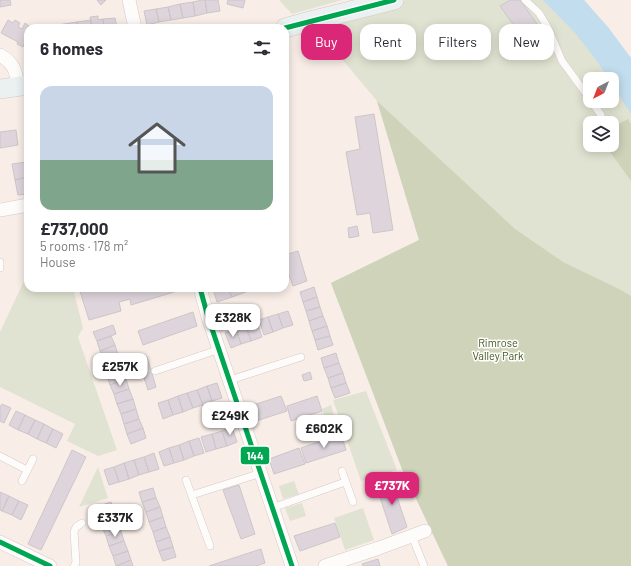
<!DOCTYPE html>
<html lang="en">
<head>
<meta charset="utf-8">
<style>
  :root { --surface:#fff; --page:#f2f2f3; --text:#2b2b33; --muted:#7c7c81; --line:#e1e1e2; --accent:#db2777 }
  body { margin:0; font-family:Barlow,sans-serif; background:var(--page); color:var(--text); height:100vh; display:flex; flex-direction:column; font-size:15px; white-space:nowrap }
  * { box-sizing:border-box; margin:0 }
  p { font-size:13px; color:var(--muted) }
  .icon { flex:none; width:22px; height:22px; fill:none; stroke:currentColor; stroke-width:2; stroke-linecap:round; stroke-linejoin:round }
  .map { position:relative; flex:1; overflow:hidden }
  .details { position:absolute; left:24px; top:24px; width:265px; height:268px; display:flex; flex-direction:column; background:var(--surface); border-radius:12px; box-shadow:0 2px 10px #0003 }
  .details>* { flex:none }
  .hud { position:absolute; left:301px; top:24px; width:270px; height:36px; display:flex; gap:8px }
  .needle { width:26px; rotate:222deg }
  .fabs { position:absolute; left:583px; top:72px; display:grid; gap:8px }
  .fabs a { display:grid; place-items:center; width:36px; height:36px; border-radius:8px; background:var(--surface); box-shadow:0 2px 10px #0003; font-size:20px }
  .price { position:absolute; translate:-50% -34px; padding:0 9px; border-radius:8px; background:#fff; color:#222; font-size:13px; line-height:26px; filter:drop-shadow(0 1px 2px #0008) }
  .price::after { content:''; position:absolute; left:50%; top:24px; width:12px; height:9px; margin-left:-6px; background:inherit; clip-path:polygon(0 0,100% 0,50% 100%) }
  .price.active { background:var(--accent); color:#fff }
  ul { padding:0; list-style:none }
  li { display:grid; align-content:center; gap:8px; height:212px; padding:0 16px }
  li+li { border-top:1px solid var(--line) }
  li span { display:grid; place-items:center; height:124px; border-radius:12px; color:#555 }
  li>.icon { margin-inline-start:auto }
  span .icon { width:72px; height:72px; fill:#fffc; stroke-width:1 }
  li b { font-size:17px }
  h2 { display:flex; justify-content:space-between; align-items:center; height:48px; padding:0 16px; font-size:17px }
  .pill { padding:0 14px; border-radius:12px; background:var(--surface); box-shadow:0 2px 10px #0003; font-size:14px; line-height:36px }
  .pill.active { background:var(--accent); color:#fff }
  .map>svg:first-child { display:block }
</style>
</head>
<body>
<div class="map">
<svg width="631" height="566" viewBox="0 0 631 566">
  <rect width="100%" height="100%" fill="#f8ede7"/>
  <path fill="#e1e3d2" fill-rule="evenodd" d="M279,0h63l-50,14z
    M394,0h168l69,85v481h-183l-46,-97 -71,-186 88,-43 -42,-139 -67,-80zM590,79h22v22h-22zM590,123h22v22h-22z
    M28,274v14h45l10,40 -5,9 39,113 -19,6 -31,-15 8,-17 -75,-37v-55l24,-51z
    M366,391l31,79 -36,11 -28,-81z
    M331,405l4,14 -9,3 -4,-13z
    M98,467l10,31 -29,9z
    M294,481l5,13 -16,5 -4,-13z
    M302,503l4,13 -16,5 -5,-13z
    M363,508l11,32 -29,10 -11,-32z"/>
  <path fill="#cfd3ba" d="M377,101l138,128 48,33 58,28 10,6v270h-183l-46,-97 -71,-186 88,-43z
    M628,119l3,5v57l-26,-36h7v-18z"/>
  <path fill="#c2ddee" d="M543,0h41l24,27 23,31v56l-19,-30v-5h-3l-15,-22 -19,-24z"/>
  <path fill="#ddd5db" stroke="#cdc6c9" d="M0,0h10l1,5 -11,2z
    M97,0h9l-5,5z
    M202,0h3l2,13 -12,3 -2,-14z
    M205,0h13l2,11 -13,2z
    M228,0h17l-2,8 -16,-4z
    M510,0h10l22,31 -7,5 -4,-5 -9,6 -22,-31z
    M193,2l2,14 -12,2 -3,-14z
    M180,4l3,14 -12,2 -3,-13z
    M168,7l3,13 -12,2 -3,-13z
    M156,9l3,13 -12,3 -3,-14z
    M98,16v4l5,-1 1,9h-12l-2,-11z
    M115,18l2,10h-13l-1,-9z
    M8,20l5,3 2,-3 5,3 -2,4 4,2 3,-6 4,3 -2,6h1v13l-4,-1 -1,3 -6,-3 1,-2 -17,-9z
    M91,20l1,8h-14l-1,-6z
    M77,22l1,6h-13l-1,-4z
    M64,24l1,4h-14v-2z
    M374,114l19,116 -20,3 -3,-20 -13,2 -11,-63 14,-3 -5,-32z
    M16,130l2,15 -18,3v-16z
    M26,162l2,15 -13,3 -3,-16z
    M28,177v17l-10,1 -3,-15z
    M357,226l2,10 -10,2 -1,-10z
    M298,251l9,30 -14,5 -8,-22v-9z
    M314,287l3,10 -14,5 -3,-10z
    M79,288h104l1,1 -53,16 -1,-6 -11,3 2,9 -32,9z
    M215,288h13l4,9 -15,5 -4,-13z
    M228,288h16l2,4 -14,5z
    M317,297l3,10 -14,4 -3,-9z
    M320,307l3,9 -14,5 -3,-10z
    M288,311l5,14 -10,3 -5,-14z
    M193,312l4,14 -54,19 -5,-14z
    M278,314l5,14 -10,4 -5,-15z
    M323,316l4,10 -15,5 -3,-10z
    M268,317l5,15 -9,3 -5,-15z
    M257,322l5,15 -11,4 -5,-15z
    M113,325l3,9 -19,7 -4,-9z
    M246,326l5,15 -10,3 -5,-15z
    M327,326l3,10 -15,4 -3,-9z
    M236,329l5,15 -10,4 -6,-15z
    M111,336l4,9 -15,6 -3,-10z
    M330,336l3,9 -15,5 -3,-10z
    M115,345l3,10 -14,5 -4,-9z
    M336,353l3,10 -15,5 -3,-10z
    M118,355l4,9 -15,6 -3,-10z
    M147,357l9,30 -8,3 -10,-30z
    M339,363l4,10 -15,5 -4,-10z
    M123,369l3,10 -16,6 -3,-10z
    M310,372l2,7 -8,2 -2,-6z
    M343,373l3,10 -15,5 -3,-10z
    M126,379l3,10 -15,5 -4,-9z
    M217,383l5,15 -10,3 -5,-15z
    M346,383l4,10 -15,5 -4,-10z
    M207,386l5,15 -9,4 -6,-15z
    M129,389l4,10 -16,5 -3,-10z
    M197,390l6,15 -10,3 -6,-15z
    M187,393l6,15 -10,4 -5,-16z
    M178,396l5,16 -10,3 -5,-15z
    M281,396l6,15 -31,10 -6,-15z
    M317,396l5,15 -31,10 -4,-15z
    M133,399l3,10 -15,5 -4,-10z
    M168,400l5,15 -10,4 -5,-16z
    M2,404l9,4 -7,15 -4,-2v-14z
    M136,409l3,10 -15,5 -3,-10z
    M16,411l9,4 -7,15 -9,-5z
    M25,415l10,5 -7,14 -10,-4z
    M139,419l4,9 -16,6 -3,-10z
    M35,420l9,4 -7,15 -9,-5z
    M44,424l9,5 -7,14 -9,-4z
    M232,427l5,15 -10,4 -5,-15z
    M143,428l3,10 -15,6 -4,-10z
    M53,429l10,5 -7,14 -10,-5z
    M222,431l5,15 -11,3 -4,-15z
    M212,434l4,15 -10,3 -5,-15z
    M341,434l5,16 -40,13 -5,-15z
    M199,438l5,15 -10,3 -5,-15z
    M189,441l5,15 -10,4 -5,-15z
    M179,445l5,15 -10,3 -5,-15z
    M169,448l5,15 -10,3 -5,-14z
    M299,448l6,16 -31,10 -5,-15z
    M72,450l14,7 -45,93 -13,-6z
    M154,453l5,16 -10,3 -5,-15z
    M144,457l5,15 -10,3 -5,-15z
    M134,460l5,15 -10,4 -5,-16z
    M124,463l5,16 -10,3 -5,-15z
    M114,467l5,15 -10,3 -5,-15z
    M391,479l16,48 -15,7 -16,-49z
    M239,485l16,49 -14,5 -18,-49z
    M153,488l3,10 -14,4 -3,-10z
    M0,492l9,4 -7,15 -2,-1z
    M9,496l10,5 -7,14 -10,-4z
    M156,498l4,9 -14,5 -4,-10z
    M19,501l9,4 -7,15 -9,-5z
    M111,502l3,9 -15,6 -3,-10z
    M160,507l3,10 -14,5 -3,-10z
    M114,511l4,10 -16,6 -3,-10z
    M163,517l3,10 -13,5 -4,-10z
    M118,521l3,10 -15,5 -4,-9z
    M335,523l5,14 -40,14 -6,-15z
    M166,527l4,10 -14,5 -3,-10z
    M121,531l3,10 -15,5 -3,-10z
    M170,537l3,10 -14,4 -3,-9z
    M124,541l4,10 -15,5 -4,-10z
    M173,547l3,10 -13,4 -4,-10z
    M261,549l4,14 -9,3h-47z
    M128,551l3,9 -15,6 -3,-10z
    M378,559l2,7h-17l-1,-2z
    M131,560l2,6h-17z"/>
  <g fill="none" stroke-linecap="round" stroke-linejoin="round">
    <g stroke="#d5cac5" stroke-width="8">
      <path id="service" d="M525,0l14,13 9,15 14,33 28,38
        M591,101l10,14
        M0,262v6
        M155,371l65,-22
        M230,380l71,-23
        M0,456l27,14
        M342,471l11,31
        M186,480l24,66
        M22,481l11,-22
        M192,495l69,-22
        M272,508l73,-26
        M412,536l12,30
        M74,566l2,-3 -2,-31 2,-5 6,-4"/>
    </g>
    <g stroke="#d5cac5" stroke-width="14">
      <path id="minor" d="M129,0l6,28
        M0,55c14,8 16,16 18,31
        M0,210l28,-5
        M200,288l8,29 84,249
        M0,542l50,24
        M325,566l54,-18 46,-17"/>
    </g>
    <g stroke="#d5cac5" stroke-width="20">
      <path id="secondary" d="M285,28l25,-7 84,-21
        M0,89l28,-4"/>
    </g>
    <use href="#service" stroke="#fefcfb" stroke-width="7"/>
    <use href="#minor" stroke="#fefcfb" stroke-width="13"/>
    <use href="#secondary" stroke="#ebf0f0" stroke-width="19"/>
    <g stroke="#fff" stroke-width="8">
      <path id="bus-1" d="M285,28l109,-28
        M200,288l8,29 84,249
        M0,542l50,24"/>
    </g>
    <use href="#bus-1" stroke="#00a651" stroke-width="5"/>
  </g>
  <g text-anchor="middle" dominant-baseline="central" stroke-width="3" stroke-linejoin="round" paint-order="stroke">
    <g font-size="11" fill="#41561a" stroke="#fff">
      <text x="498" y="342">Rimrose<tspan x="498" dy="13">Valley Park</tspan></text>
    </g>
  </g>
  <rect stroke="#fff" stroke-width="1.5" x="240" y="446" width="30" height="19" rx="4" fill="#00a651"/>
  <g font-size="11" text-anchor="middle" font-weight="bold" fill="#fff">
    <text x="255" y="460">144</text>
  </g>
</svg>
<div class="fabs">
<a><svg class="needle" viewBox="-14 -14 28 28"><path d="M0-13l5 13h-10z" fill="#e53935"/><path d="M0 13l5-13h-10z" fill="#7c7c81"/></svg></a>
<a><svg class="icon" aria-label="layers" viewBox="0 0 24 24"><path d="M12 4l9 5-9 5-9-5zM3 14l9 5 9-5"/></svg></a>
</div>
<b class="price" style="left:233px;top:338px">£328K</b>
<b class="price" style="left:120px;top:387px">£257K</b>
<b class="price" style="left:230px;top:436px">£249K</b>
<b class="price" style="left:324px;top:449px">£602K</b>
<b class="price active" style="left:392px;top:506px">£737K</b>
<b class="price" style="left:115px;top:538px">£337K</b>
<div class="hud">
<a class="pill active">Buy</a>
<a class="pill">Rent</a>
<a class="pill">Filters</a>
<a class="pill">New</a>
</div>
<section class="details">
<h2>6 homes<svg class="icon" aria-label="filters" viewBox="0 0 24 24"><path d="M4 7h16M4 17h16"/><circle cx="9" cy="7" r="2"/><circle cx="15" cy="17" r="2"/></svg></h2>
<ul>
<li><span style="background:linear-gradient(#c9d6e8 60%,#7fa58c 0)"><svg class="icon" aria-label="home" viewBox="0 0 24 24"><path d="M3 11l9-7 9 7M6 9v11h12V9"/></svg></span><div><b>£737,000</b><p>5 rooms · 178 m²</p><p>House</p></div></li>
</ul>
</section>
</div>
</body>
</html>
